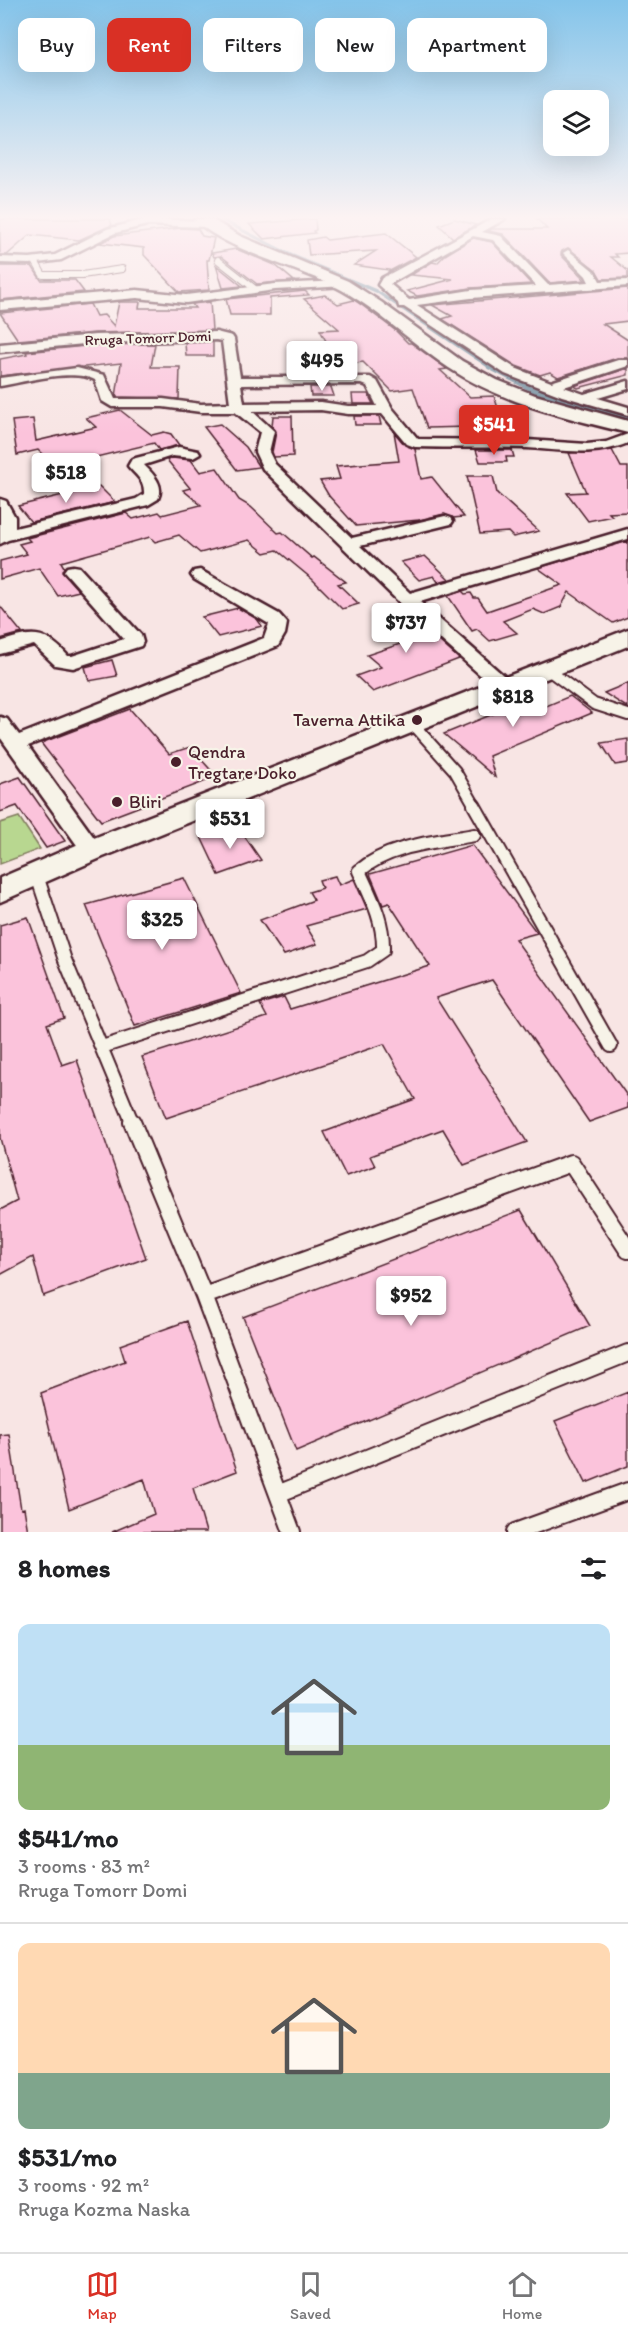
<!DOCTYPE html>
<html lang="en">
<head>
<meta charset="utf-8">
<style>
  :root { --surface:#fff; --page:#f6f6f6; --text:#202124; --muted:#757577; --line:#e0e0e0; --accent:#d93025 }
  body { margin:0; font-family:Itim,sans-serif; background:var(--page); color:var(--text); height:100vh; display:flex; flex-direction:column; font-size:22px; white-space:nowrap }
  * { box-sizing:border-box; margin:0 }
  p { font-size:20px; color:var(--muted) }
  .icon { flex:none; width:33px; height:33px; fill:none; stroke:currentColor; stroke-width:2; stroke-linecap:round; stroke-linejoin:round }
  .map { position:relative; height:1532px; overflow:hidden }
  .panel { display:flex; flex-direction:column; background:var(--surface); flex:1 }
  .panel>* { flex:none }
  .banner { position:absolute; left:18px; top:18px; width:592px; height:54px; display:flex; gap:12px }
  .buttons { position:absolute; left:543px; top:90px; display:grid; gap:12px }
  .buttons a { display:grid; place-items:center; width:66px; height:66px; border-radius:12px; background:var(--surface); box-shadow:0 6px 24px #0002; font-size:30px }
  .price { position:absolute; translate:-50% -51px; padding:0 14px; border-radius:6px; background:#fff; color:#222; font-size:20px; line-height:39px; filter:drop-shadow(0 2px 3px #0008) }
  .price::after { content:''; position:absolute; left:50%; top:36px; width:18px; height:14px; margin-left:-9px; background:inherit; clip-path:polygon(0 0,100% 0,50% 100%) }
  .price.active { background:var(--accent); color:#fff }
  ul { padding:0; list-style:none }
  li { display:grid; align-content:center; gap:12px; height:318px; padding:0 18px }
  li+li { border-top:2px solid var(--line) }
  li span { display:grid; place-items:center; height:186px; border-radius:12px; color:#555 }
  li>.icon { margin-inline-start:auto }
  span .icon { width:108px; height:108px; fill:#fffc; stroke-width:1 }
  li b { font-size:26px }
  h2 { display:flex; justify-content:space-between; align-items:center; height:72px; padding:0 18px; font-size:26px }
  .tag { padding:0 21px; border-radius:12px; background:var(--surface); box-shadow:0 6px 24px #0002; font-size:21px; line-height:54px }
  .tag.active { background:var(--accent); color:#fff }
  .menu { display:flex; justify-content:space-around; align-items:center; height:84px; border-top:2px solid var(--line); background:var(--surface); font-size:16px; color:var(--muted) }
  .menu a { display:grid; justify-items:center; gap:3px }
  .menu .active { color:var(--accent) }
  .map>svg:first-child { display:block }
</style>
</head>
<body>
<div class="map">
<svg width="628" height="1532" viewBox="0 0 628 1532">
  <rect width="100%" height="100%" fill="#f8e5e4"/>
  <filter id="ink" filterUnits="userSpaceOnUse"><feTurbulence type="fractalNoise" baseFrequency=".0167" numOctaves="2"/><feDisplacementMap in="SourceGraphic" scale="12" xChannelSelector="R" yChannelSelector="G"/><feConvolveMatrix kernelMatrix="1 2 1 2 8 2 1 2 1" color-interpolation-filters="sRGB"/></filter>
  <g filter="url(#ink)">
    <path fill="#b8d790" stroke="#817b5e" stroke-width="1.5" d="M19,817l21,32 -40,15v-41z"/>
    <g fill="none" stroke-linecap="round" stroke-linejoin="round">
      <path stroke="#7390a0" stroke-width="3" d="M220,219l73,37 83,35 115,77"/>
      <path stroke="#7390a0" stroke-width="4.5" d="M489,367l42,22 97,30"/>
    </g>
    <path fill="#fbc3db" stroke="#4a1f2b" stroke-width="1.5" d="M0,219h110l2,6 -33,15 -49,-5 -23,20h-7z
      M315,219l1,11 -3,1 2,2 -51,6 -15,-15z
      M454,219h1l21,6 -23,13 -14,-13z
      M537,219h91v34l-13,1 3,3h-7l17,14v7l-27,1 -5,-9 -28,-22 -6,3 -1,4 24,25 -36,3 -46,-49 -15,-3 4,-2h55z
      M181,228l17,1 4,7 12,2 -5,22h-2l2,30 -30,2 -35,-37v-7l-44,-5 14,-7z
      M386,233l30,24 -28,15 1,-2 -35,-5 22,-14 -67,4 -2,-15 16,-3 4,3z
      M473,238l19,4 39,42 -60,4 -54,8 -10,-5 46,-12 -42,-4 21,-13 5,1 8,-8z
      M236,249l39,16 19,16 -37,3 -36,-28 -7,1 -2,-4z
      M216,265l26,21 -19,2z
      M0,266h32l9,14h34l9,12 -84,8z
      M628,288v33l-25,3 25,16v18h-11l-59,19 -8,-5 -10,3 -24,-9 -74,-47 10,-3 -20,-11z
      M305,291l4,4 -39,3v17h-40l-4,-16z
      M325,295l13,9 16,-4 9,6 33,25 12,12h3l36,26 -7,1 30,27 24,-1 14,42 -36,-1 -3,-10 -42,1 -14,-40 -21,3 -29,-29 -39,5 3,8h-30l-2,-32h32l-7,-13 19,-1 -35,-30z
      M119,302h21l-1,6h56l-3,-4 18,-2 2,28 -117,3 -77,7 -18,-27 90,-9 6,12 8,-1 10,11z
      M213,342v14h-27l-1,-13z
      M155,344l-4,23h29l-1,32 -63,-2 5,-34 -121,13v-17l27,-5 -1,-2 69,-7z
      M628,368v7l-50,13 -4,-2z
      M310,387h21l3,9h-23z
      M352,394h16l5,10h-20z
      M120,410l32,25 12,-3 7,2 8,11 -20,5 -5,-7 -99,24 -17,-17 -21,5 -5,-34 21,-2 3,22 60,-14 -10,-9z
      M273,416h19l1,40 -19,1 -2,-5 4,-20 -4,-6z
      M354,416h25l2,9h-26z
      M220,424l26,23 13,20 -22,3 -33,-43z
      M394,432l11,13 10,4 6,30 11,-2 32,40 -11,1 -9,-4 -25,6 -63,6 -27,-30 -9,-15 20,-2 -4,-13 63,-5z
      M476,450h36l2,7h-8l1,5h-27z
      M612,450l9,17h7v45l-19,1 3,3 -24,5 -21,-28 19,-1 -17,-39z
      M172,458l19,2 9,12 17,-4 22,32 12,7 27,26 4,-1 30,26 2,-1 32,25 -8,2 21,20 -17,5 -30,-30 -35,-29 -12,3 -16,-13 -49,13 -21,-18 -24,7 -5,-5 -89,25 3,5 -2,5 17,19 -21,5 -19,-28 -39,11v-18l27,-7 -8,-10 11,-3 -3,-3 99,-25 7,6 26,-7 3,3 39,-10 -18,-15 7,-2 -23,-28z
      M467,476h26l4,17 42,38 -26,6 -5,-5 -28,2z
      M99,486l16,16 -84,20 -13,-16z
      M628,541v76l-15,6 -44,-31 -8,15 -17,7 -11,-5 -30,12 14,12 -27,8 -13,-12 -5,2 -24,-35 14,-5 3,3 6,-1 3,5h4l9,13 75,-26 -24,-17z
      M425,556l19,18 5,5 -11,3 -4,-6 -15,4 -18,-18z
      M0,606l22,27 -22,6z
      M238,608l19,11 5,7 -44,11 -16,-20z
      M397,608l18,15 3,-1 41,37 -86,33 -17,-16 25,-9 -14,-12 42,-14 -33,-26z
      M112,660l5,16 -28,5 -4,-14z
      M628,683v25l-24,-15z
      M570,696l22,17 -103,43 6,21 -51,-43 76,-31 12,9z
      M130,709l39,45 21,-7 27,30 -116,44 -60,-78z
      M628,739v24l-13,2 -14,-22z
      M20,777l45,64 -19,7 -29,-42 -17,6v-28z
      M236,824l25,36 -42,15 -18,-38z
      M472,845l65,88 -22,6 113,158v11l-39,14 -97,-142 -56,18 91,144 -63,23 -21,-36 -73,27 5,10 -29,10 -22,-44 91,-33 -31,-55 -218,74 -24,-61 125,-40 -7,-13 24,-7 6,12 140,-43 -41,-63 -6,2 -13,-31z
      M335,876l4,9 15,-6 13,30 -61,17 11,18 -33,11 -24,-35 54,-20 -5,-8 13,-4 -3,-8z
      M184,878l57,115 -106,33 -49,-121z
      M28,917l36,101 -17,6 15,41 15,-5 69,198 -103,38 -10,-39 -33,18v-65l17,-9 -17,-63v-213z
      M521,1210l69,116 -294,125 -53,-134z
      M187,1321l50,150 -44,17 13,44h-94l42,-18 -10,-35 -75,30 -28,-116 84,-32 -5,-16z
      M628,1392v74l-42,17 -31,-62z
      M9,1434l12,75 3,-1 4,24h-28v-97z"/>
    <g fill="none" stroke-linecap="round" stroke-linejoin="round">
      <g stroke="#4a1f2b" stroke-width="8">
        <path id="service-far3" d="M218,260l37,29
          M35,261l8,14h39l40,-6"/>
      </g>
      <g stroke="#4a1f2b" stroke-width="14">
        <path id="service-far2" d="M547,669l47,35 34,11
          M413,724l42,47 20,35"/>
      </g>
      <g stroke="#4a1f2b" stroke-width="16">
        <path id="service-far1" d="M474,805l137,241
          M36,873l29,87 68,164
          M102,1047l265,-86 16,-11c1,-29 -12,-53 -24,-79 30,-26 77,-29 115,-36"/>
      </g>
      <g stroke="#4a1f2b" stroke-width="20">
        <path id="service" d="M132,1122l72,174 88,236
          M204,1296l367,-133 57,87
          M280,1493l348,-140
          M515,1532l113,-41"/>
      </g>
      <g stroke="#4a1f2b" stroke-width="5">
        <path id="minor" d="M146,219l63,2 5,3 -5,3 -62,-2 -32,8 -54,27 -31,4 -30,-1v-6l30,1 25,-3 52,-26z
          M492,219h13l-23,13 19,4 47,49 41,-3 -3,-6 -23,-23 5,-3 27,22 5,9 28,-1v6l-157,12 -54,7 98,63 36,14 67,-22h10v6l-64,21 20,7 44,-13v8l-30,9 30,9v8l-66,-19 -57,-22 -101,-67h-5l-1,-4 -20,-18 4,-7zM473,236l20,4 43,46 -65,4 -62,10 -19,-16z
          M342,281l4,1v4l-71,4 -89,13 -49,-5 -137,12v-8l137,-12 49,5 89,-11z
          M216,332l16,4 2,3 6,38h130l7,4 15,27 26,31 109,1 60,4 19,-2 22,-8v9c-33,14 -66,7 -101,5 -37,-1 -75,0 -112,-1l-8,-3 -25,-30h-34l-27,-4 -69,1 22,20 -5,21 6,12 77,74 93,-22 6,2 2,3 -2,3 -91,22 50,47 218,-64v10l-208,63 92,81 3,4 -3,4h-14l-97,-87 -138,-135 -8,-17 5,-20 -25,-20h-34l-38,-5h-51l-10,-6 -7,-21c-23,-12 -70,2 -95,6v-8l77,-10 27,7 11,24h48l38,5 29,-1 -8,-62 -6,-1 -121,3 -95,9v-8l95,-9zM362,384l5,2 10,20h-29l-27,-4 -77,1 -3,-18z
          M179,447l19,4 2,3 -7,4 -21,-2 -28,9c9,9 21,20 14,34l-10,6 -140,35 -8,4v-45l6,2 9,16v11l121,-29 8,-5c1,-14 -8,-18 -16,-28l4,-7z
          M73,566l6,1 62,68 2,7 -2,4 -68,22 -18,-3 -21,-20 -34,9v-12c32,-10 44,-13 68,14h4l52,-17 -60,-68 3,-4z
          M200,570l79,44 8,9 -2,11 -7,12 -250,100 75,104 -3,5 -8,3 -8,-3 -84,-118v-20l7,2 12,16 245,-97 5,-14 -75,-45 -3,-4 3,-4z"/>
      </g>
      <g stroke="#4a1f2b" stroke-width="5">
        <path id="secondary" d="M195,219h16l29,17 108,45 33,21 81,59 35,19 38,15 93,26v12c-61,-15 -126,-30 -179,-65 -39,-26 -73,-61 -115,-82 -35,-18 -116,-39 -139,-67z
          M628,629v17l-525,211 -103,45v-24l81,-35z"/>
      </g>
      <use href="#service-far3" stroke="#f7f3e8" stroke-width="6"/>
      <use href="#service-far2" stroke="#f7f3e8" stroke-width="10"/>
      <use href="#service-far1" stroke="#f7f3e8" stroke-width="12"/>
      <use href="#service" stroke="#f7f3e8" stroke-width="16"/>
      <use href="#minor" fill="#f7f3e8" fill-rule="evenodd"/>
      <use href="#secondary" fill="#f7f3e8" fill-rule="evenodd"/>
    </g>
  </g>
  <linearGradient id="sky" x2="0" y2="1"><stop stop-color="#84c4ea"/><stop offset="0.5" stop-color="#fcf3f3"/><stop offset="1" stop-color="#fcf3f3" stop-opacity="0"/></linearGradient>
  <rect width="628" height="434" fill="url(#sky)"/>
  <g fill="#4a1f2b" stroke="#f7f3e8" stroke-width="2">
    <circle cx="417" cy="720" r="6"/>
    <circle cx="176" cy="762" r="6"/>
    <circle cx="117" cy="802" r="6"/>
  </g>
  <g text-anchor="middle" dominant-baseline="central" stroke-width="4.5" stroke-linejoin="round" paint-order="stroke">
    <g font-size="15" fill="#4a1f2b" stroke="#f7f3e8">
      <text transform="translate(148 338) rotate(-2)">Rruga Tomorr Domi</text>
    </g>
    <g font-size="18" fill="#4a1f2b" stroke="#f7f3e8" text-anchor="start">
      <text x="405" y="720" text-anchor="end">Taverna Attika</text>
      <text x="188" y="752">Qendra<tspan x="188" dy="21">Tregtare Doko</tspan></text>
      <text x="129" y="802">Bliri</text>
    </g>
  </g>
</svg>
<div class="buttons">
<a><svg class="icon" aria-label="layers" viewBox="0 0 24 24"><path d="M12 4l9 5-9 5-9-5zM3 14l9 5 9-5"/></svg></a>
</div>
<b class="price" style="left:322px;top:392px">$495</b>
<b class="price active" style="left:494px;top:456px">$541</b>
<b class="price" style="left:66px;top:504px">$518</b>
<b class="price" style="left:406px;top:654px">$737</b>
<b class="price" style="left:513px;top:728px">$818</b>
<b class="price" style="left:230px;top:850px">$531</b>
<b class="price" style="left:162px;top:951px">$325</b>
<b class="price" style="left:411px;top:1327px">$952</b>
<div class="banner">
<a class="tag">Buy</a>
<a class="tag active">Rent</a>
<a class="tag">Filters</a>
<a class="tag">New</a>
<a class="tag">Apartment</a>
</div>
</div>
<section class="panel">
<h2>8 homes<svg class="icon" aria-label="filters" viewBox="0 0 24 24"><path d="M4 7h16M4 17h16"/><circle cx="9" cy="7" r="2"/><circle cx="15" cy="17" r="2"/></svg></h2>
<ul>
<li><span style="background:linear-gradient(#bfe0f5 65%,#8fb573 0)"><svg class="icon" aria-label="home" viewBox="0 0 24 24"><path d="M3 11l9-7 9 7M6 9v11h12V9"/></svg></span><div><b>$541/mo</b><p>3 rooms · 83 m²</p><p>Rruga Tomorr Domi</p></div></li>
<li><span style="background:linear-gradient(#ffd9b3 70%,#7fa58c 0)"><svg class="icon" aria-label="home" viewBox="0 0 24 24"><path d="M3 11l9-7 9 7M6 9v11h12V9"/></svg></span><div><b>$531/mo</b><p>3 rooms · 92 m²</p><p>Rruga Kozma Naska</p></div></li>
</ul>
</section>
<nav class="menu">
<a class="active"><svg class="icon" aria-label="map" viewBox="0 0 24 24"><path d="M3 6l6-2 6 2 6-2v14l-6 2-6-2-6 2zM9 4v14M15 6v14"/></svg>Map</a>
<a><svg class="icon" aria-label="saved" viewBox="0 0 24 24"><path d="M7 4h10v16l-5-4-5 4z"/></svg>Saved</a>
<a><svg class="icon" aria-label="home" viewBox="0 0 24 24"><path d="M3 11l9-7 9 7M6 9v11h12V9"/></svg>Home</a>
</nav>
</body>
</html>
